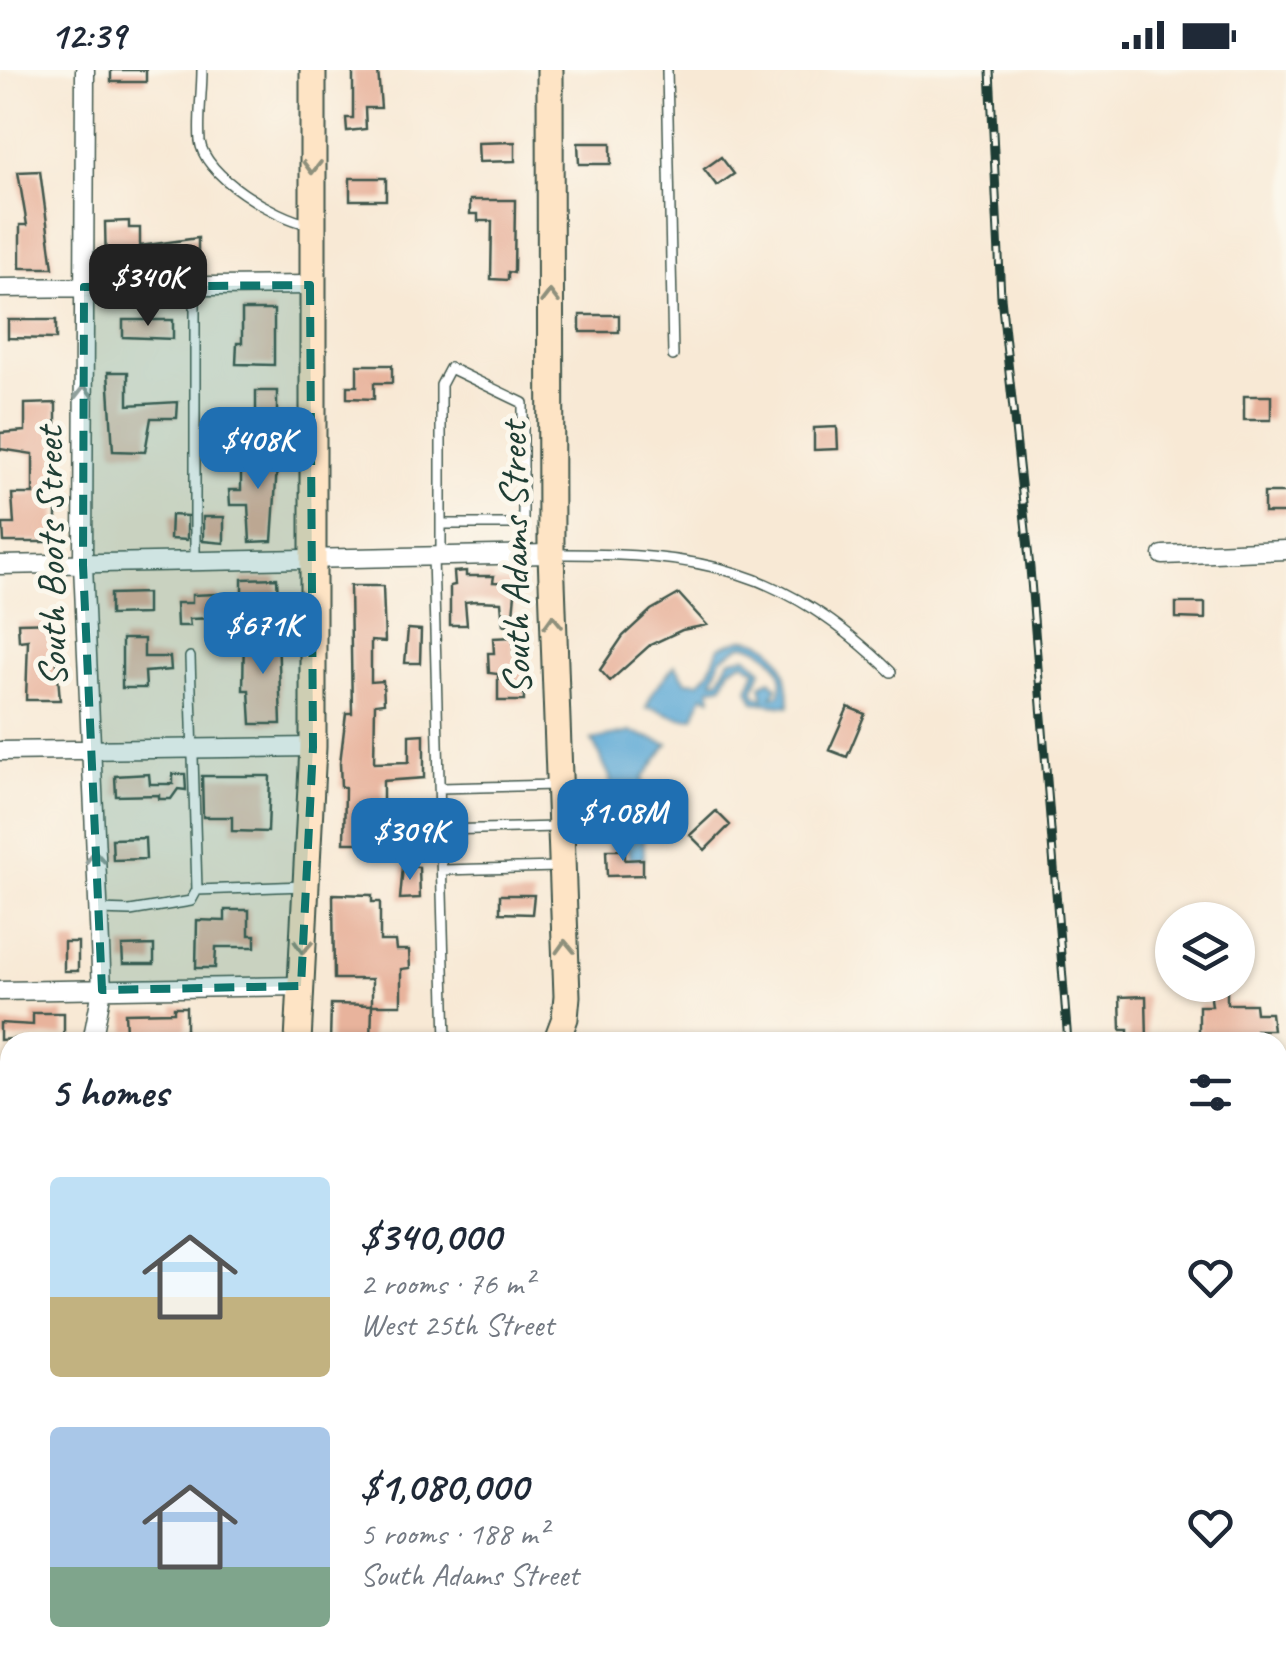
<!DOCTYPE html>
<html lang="en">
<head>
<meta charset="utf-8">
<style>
  :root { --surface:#fff; --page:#f2f2f3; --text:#1f2937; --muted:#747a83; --accent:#1f6fb2 }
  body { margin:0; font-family:Caveat,sans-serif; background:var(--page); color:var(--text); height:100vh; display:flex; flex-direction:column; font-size:38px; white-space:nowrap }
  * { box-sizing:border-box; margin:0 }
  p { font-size:32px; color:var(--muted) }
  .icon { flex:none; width:55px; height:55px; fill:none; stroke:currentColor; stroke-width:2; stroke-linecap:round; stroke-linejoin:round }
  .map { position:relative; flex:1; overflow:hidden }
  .side { position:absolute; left:0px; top:962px; width:1288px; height:642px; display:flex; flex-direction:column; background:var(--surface); border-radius:30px 30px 0 0; box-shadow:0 2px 8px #0004 }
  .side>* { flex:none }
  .tools { position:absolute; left:1155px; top:832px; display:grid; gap:20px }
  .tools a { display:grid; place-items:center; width:100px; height:100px; border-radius:50%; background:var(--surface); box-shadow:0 2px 8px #0004; font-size:50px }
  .price { position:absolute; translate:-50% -85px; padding:0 22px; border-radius:20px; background:var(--accent); color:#fff; font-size:32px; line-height:65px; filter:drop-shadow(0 2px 5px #0008) }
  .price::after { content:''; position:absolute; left:50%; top:60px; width:30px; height:22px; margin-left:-15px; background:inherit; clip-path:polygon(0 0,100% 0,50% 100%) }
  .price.on { background:#222; color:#fff }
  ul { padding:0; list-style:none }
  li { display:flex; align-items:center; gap:30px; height:250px; padding:0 50px }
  li span { display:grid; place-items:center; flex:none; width:280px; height:200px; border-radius:10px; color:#555 }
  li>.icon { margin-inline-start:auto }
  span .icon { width:120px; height:120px; fill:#fffc; stroke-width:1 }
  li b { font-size:42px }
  h2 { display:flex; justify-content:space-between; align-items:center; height:120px; padding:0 50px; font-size:42px }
  .status { display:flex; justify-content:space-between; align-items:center; height:70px; padding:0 50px; background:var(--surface); direction:ltr }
  .status svg { height:28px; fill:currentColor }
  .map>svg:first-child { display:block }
</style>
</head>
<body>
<div class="status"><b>12:39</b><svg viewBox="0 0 49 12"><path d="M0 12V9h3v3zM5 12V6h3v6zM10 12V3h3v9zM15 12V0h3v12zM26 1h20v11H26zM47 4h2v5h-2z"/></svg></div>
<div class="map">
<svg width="1286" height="1603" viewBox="0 0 1286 1603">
  <rect width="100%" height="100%" fill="#fbf7ec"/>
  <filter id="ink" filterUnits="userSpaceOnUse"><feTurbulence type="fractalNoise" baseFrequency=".01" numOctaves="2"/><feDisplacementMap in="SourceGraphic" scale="20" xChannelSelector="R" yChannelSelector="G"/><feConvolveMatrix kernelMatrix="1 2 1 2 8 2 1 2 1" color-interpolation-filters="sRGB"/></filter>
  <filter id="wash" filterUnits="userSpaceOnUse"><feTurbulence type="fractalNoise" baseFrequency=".0048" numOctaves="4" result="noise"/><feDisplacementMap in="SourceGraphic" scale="40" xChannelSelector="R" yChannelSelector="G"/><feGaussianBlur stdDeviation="2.25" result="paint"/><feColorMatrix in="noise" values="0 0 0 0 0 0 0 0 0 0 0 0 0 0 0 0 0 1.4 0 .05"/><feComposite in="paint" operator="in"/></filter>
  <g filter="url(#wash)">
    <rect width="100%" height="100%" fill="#f8e9d5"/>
    <path fill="#5da9d5" stroke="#3e7384" stroke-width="2.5" fill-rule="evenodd" d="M742,569c39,0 47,36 47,67l-35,-4 -6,-13 8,-19 -13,-8 -13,6 -7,17 -13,3 1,10 -8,-3 -9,22c-18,6 -30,-10 -48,-9l8,-18 21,-25 11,16 13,1 10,-10 10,-25zM742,575c25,0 47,25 37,50l-7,2 5,-10 -7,-7 -9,5 3,14 -9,-4 -1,-8 8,-17 -15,-14 -17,3 -11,21h-6l8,-22z
      M631,662l37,12 -25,34 1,81h-15l-1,-10h-18v-72l-18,-37z"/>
    <g id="blocks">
      <path fill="#e8b39c" d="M111,0h35v12h-35z
        M353,0h25l3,38h-16l1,21 -19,2 -1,-13h7z
        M515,72v19l-36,1 -1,-19z
        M578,73h33v21h-32z
        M721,87l13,17 -17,12 -13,-17z
        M40,101l13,97h-33v-43h7l-9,-53z
        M350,108h36v22h-36z
        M470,130h45l-1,73 -6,-1v8l-17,-1 1,-58h-14v-7h-8z
        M129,151v7h11v18l58,-8v25l-92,4 -1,-45z
        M242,240h32v55l-38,-1 1,-21h5z
        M580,245h39v17h-39z
        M8,250h48v19l-48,-1z
        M123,250h50v19l-50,-2z
        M357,295h35v18h-18v16l-27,-1v-12h10z
        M108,302h20v33l50,-3 -1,16h-26l-6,34 -32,-1z
        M256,321h21v29h-21z
        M1244,326h27v24h-27z
        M56,333v139h-52l-1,-18h11l-2,-30h21v-40l-33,-5v-16l25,-2v-27z
        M837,357l1,22 -24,1v-22z
        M241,381h37l-6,90 -22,1 -2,-37h-18l-1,-15h12z
        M1264,423h22v20h-22z
        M171,445l16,1v24l-17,-1z
        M203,447h21v26l-21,-2z
        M466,501v5h28l-1,6 23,1 -4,42h-9l-2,-23 -26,-1 -10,1 2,23h-17v-39l5,-1 -1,-13z
        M277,508l1,20 -36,1v-20z
        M350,516h33l2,56 -14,-1v41l12,-1 1,22 -9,1 -1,59 35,-1v-27l15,-1v44l-41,3v30h-17l1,32h-23l1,-56h-4l-1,-24 6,-50h6z
        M147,523v21l-37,1v-21z
        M217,524v24l-28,1 1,7h-13l-1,-23h16v-8z
        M679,524l28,31 -25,5 -32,15 -40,36 -10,-11 23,-34 28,-26z
        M1176,533h29v16l-29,-1z
        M61,552v17l-6,1 5,60h-34l2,-60 -9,1 -1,-18z
        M408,559l13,1 -1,33h-15z
        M244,563h34l3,91h-30l-2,-34h-6z
        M513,567l1,19h9l1,45h-26v-27l-9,-1 -1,-20h6l-1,-15z
        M122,569h22v18h26l1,13 -26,2 1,16h-24z
        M848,637l17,7 -18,43 -18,-7z
        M149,704l1,10h23v-10h12l1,16 -8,-1 -7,10h-12v-4l-43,1 -1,-20z
        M202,706h68l-2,56 -36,-1v-14h-29z
        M716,741l14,14 -25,25 -15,-15z
        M145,768l1,21 -33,1 -1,-21z
        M606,780h19v10l18,-1v16l-36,1z
        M403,796l16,1 1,31 -20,1z
        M333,824l39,1v7h8v39h15l1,9h13l1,18 -9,1v36h-29v-26h-38z
        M500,825h34l-2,19 -32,-1z
        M225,840h24v25h6v12h-39l-1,21h-19l1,-48 28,1z
        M64,872h14v29h-14z
        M154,875v19h-31l-1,-18z
        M1227,920v14h28l1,9h15l2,17h-17v5l-57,2v-31h13l-2,-15z
        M1146,926l1,46h-19v-12h-7l-1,-33z
        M331,934l41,1 -1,37h-41z
        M174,937h12v23l-60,2 -1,-19 49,-1z
        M33,943h31v22l-64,5v-17l33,2z"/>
    </g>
  </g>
  <g filter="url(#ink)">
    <use href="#blocks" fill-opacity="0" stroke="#40574c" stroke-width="2.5"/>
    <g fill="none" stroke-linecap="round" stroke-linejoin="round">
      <g stroke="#40574c" stroke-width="12">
        <path id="lane" d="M202,0c0,23 -4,48 -2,71 4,35 76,77 108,83
          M667,0l6,286
          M195,216v277
          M441,454h82v-121l-73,-35 -9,17v171
          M554,484c146,-1 229,13 337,118
          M433,486l13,486
          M440,718l115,-3
          M441,760l116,-3
          M442,800l117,-3
          M197,820l107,-4
          M98,840l32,1 61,-10 6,-11 -7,-233
          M1283,1006l3,44
          M0,1319h10
          M404,1595l1,8
          M629,1595v8
          M855,1595v8
          M151,1603l1,-8"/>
      </g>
      <g stroke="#40574c" stroke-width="21">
        <path id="street" d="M85,0l-2,495 19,425 -10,52
          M0,218l310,-3
          M1163,485l123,-5
          M0,495l551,-11
          M0,681l313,-4
          M0,921l301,-5
          M1278,1006h8
          M1278,1369h8
          M0,1401h10
          M967,1595v8
          M41,1603v-8
          M745,1603v-8
          M1060,1603l226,-3"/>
      </g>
      <g stroke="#40574c" stroke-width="29">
        <path id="secondary" d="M550,0l1,484 16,442 -2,22 -9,24
          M298,972l15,-295v-677
          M521,1595v8
          M274,1603v-8"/>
      </g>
      <use href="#lane" stroke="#fff" stroke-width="9"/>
      <use href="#street" stroke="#fff" stroke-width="18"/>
      <use href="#secondary" stroke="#fee4c5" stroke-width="25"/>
      <g stroke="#1f3d34" stroke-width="9">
        <path id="rail" d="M990,0l11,227 29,271 38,474
          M1125,1595l1,8"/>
      </g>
      <use href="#rail" stroke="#fbf7ec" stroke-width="5" stroke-dasharray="15" stroke-linecap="butt"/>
    </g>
    <defs><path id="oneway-chevron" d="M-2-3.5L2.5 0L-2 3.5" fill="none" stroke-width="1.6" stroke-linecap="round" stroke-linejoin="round" transform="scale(2.5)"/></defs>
    <g stroke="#8e907c">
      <use href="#oneway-chevron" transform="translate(312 97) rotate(91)"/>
      <use href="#oneway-chevron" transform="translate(550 227) rotate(-90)"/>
      <use href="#oneway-chevron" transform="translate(553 552) rotate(-92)"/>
      <use href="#oneway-chevron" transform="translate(303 877) rotate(93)"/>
      <use href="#oneway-chevron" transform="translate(565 877) rotate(-92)"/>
    </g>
    <g stroke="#8f9e9a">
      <use href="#oneway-chevron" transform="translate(84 322) rotate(-90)"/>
      <use href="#oneway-chevron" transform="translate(95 787) rotate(-93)"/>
    </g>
  </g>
  <path fill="#0f766e" fill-opacity="0.2" stroke="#0f766e" stroke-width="8" stroke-dasharray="20 12" stroke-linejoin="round" d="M310,215l3,462 -12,239 -199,4 -19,-425 1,-278z"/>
  <g text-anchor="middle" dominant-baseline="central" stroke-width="10" stroke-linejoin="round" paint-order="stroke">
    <g font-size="40" fill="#1f3d34" stroke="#fbf7ec">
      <text transform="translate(51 487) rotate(-91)">South Boots Street</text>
      <text transform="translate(515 488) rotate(-91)">South Adams Street</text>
    </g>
  </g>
</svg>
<div class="tools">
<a><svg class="icon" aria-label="layers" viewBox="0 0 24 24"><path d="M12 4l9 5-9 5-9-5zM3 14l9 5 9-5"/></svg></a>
</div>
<b class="price on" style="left:148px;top:259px">$340K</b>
<b class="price" style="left:258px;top:422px">$408K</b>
<b class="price" style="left:263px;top:607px">$671K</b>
<b class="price" style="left:623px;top:794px">$1.08M</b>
<b class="price" style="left:410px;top:813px">$309K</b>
<section class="side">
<h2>5 homes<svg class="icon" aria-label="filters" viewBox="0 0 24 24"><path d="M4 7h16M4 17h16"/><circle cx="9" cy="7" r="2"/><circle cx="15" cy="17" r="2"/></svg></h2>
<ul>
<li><span style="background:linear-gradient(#bfe0f5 60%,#c2b280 0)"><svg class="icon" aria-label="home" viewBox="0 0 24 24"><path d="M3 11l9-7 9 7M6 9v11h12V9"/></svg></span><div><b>$340,000</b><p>2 rooms · 76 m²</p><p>West 25th Street</p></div><svg class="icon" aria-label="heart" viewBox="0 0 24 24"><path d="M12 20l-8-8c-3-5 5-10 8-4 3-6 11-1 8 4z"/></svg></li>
<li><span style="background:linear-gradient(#a9c7e8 70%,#7fa58c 0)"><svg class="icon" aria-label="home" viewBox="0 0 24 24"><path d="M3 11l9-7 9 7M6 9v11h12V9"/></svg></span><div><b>$1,080,000</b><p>5 rooms · 188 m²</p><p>South Adams Street</p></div><svg class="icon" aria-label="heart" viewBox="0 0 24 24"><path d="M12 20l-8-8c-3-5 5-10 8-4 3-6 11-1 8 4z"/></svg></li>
</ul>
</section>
</div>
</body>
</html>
